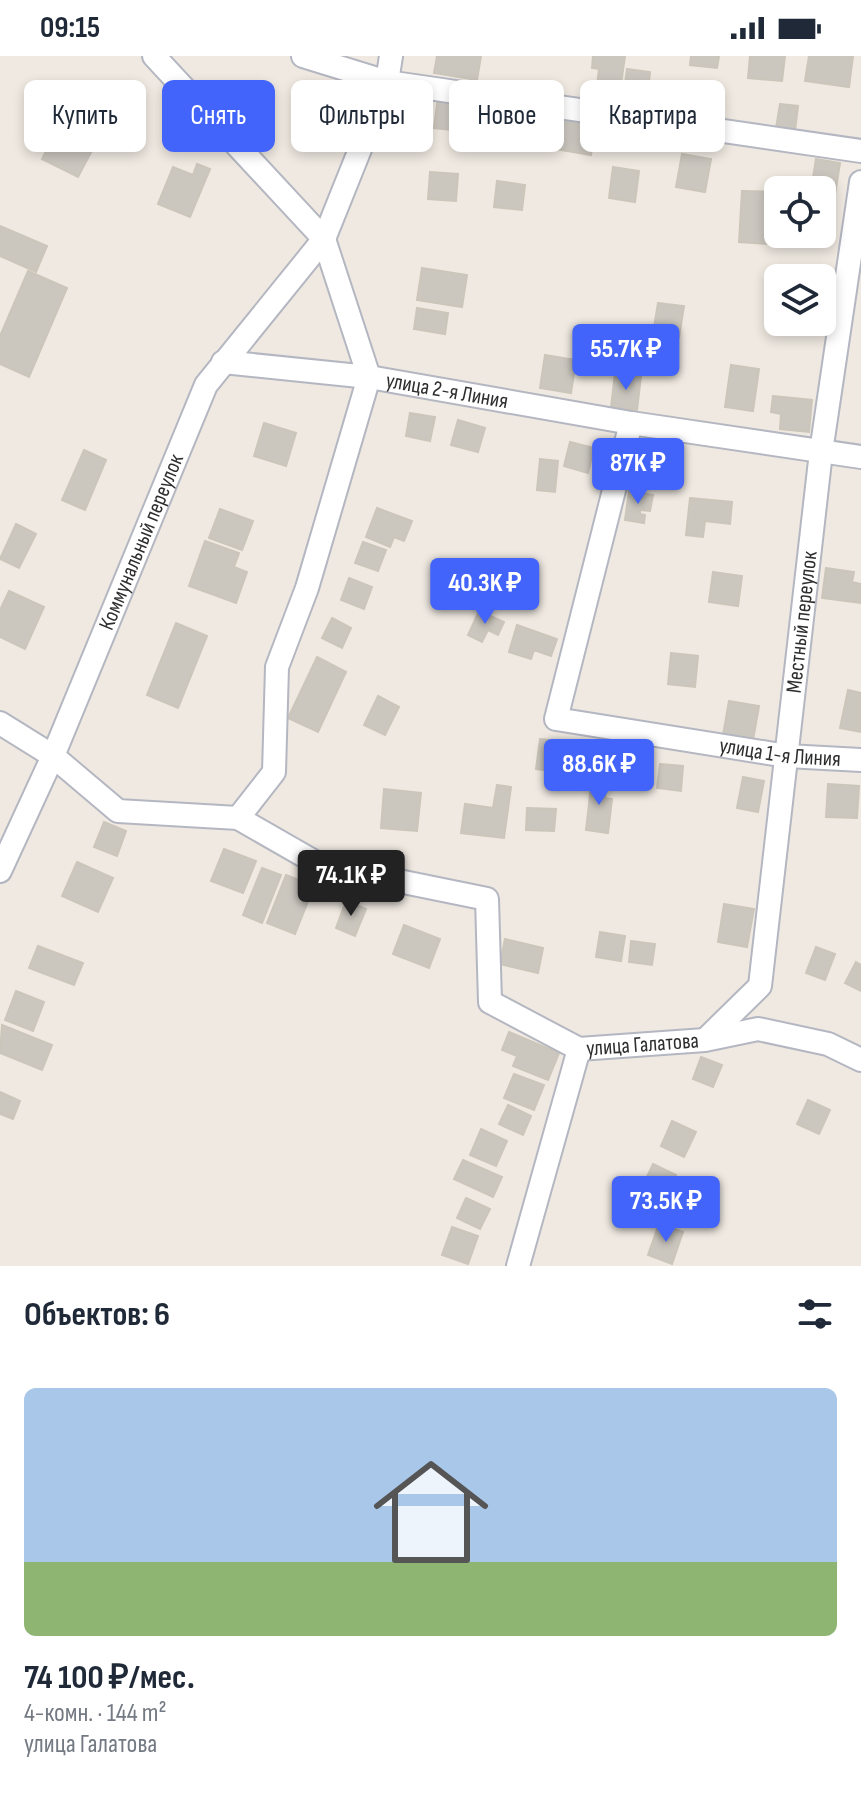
<!DOCTYPE html>
<html lang="ru">
<head>
<meta charset="utf-8">
<style>
  :root { --surface:#fff; --page:#f2f2f3; --text:#1f2937; --muted:#747a83; --accent:#4264fb }
  body { margin:0; font-family:"Sofia Sans Condensed",sans-serif; background:var(--page); color:var(--text); height:100vh; display:flex; flex-direction:column; font-size:30px; white-space:nowrap }
  * { box-sizing:border-box; margin:0 }
  p { font-size:26px; color:var(--muted) }
  .icon { flex:none; width:44px; height:44px; fill:none; stroke:currentColor; stroke-width:2; stroke-linecap:round; stroke-linejoin:round }
  .map { position:relative; height:1210px; overflow:hidden }
  .drawer { display:flex; flex-direction:column; background:var(--surface); flex:1 }
  .drawer>* { flex:none }
  .hud { position:absolute; left:24px; top:24px; width:814px; height:72px; display:flex; gap:16px }
  .tools { position:absolute; left:764px; top:120px; display:grid; gap:16px }
  .tools a { display:grid; place-items:center; width:72px; height:72px; border-radius:12px; background:var(--surface); box-shadow:0 4px 12px #0003; font-size:40px }
  .price { position:absolute; translate:-50% -68px; padding:0 18px; border-radius:8px; background:var(--accent); color:#fff; font-size:26px; line-height:52px; filter:drop-shadow(0 2px 4px #0008) }
  .price::after { content:''; position:absolute; left:50%; top:48px; width:24px; height:18px; margin-left:-12px; background:inherit; clip-path:polygon(0 0,100% 0,50% 100%) }
  .price.selected { background:#222; color:#fff }
  ul { padding:0; list-style:none }
  li { display:grid; align-content:center; gap:16px; height:424px; padding:0 24px }
  li span { display:grid; place-items:center; height:248px; border-radius:12px; color:#555 }
  li>.icon { margin-inline-start:auto }
  span .icon { width:144px; height:144px; fill:#fffc; stroke-width:1 }
  li b { font-size:34px }
  h2 { display:flex; justify-content:space-between; align-items:center; height:96px; padding:0 24px; font-size:34px }
  .tag { padding:0 28px; border-radius:12px; background:var(--surface); box-shadow:0 4px 12px #0003; font-size:28px; line-height:72px }
  .tag.selected { background:var(--accent); color:#fff }
  .status { display:flex; justify-content:space-between; align-items:center; height:56px; padding:0 40px; background:var(--surface); direction:ltr }
  .status svg { height:22px; fill:currentColor }
  .map>svg:first-child { display:block }
</style>
</head>
<body>
<div class="status"><b>09:15</b><svg viewBox="0 0 49 12"><path d="M0 12V9h3v3zM5 12V6h3v6zM10 12V3h3v9zM15 12V0h3v12zM26 1h20v11H26zM47 4h2v5h-2z"/></svg></div>
<div class="map">
<svg width="861" height="1210" viewBox="0 0 861 1210">
  <rect width="100%" height="100%" fill="#efe9e1"/>
  <path fill="#cbc7bf" stroke="#cbc5ba" stroke-width="2" d="M437,0h44l-4,24 -43,-7z
    M593,0h32l-6,42 -23,-3 3,-26 -7,-1z
    M691,0h28l-2,12 -27,-3z
    M750,0h35l-3,25 -34,-3z
    M809,0h44l-4,31 -44,-6z
    M627,13l23,3 -3,29 -24,-2z
    M77,36l36,19 -35,66 -36,-18z
    M438,41l28,3 -4,31 -28,-3z
    M780,48l18,2 -3,25 -19,-3z
    M561,62l29,5 -3,19 6,1 -2,12 -36,-6z
    M682,98l29,5 -6,33 -29,-5z
    M816,103l24,4 -6,38 -12,-2v-9h-11z
    M197,108l13,5 -20,48 -32,-13 15,-37 20,8z
    M613,111l26,4 -4,31 -26,-4z
    M430,116l28,2 -2,27 -28,-2z
    M497,125l28,4 -3,25 -28,-3z
    M742,135l36,1v42h6l-1,11 -44,-3z
    M0,170l47,20 -11,26 -36,-16z
    M422,212l45,7 -5,32 -45,-7z
    M28,215l39,17 -38,89 -29,-13v-28z
    M658,247l26,3 -5,31 -26,-4z
    M417,252l31,5 -3,21 -31,-5z
    M545,299l31,5 -5,33 -31,-5z
    M731,309l28,4 -6,42 -28,-4z
    M615,317l26,3 -4,34 -26,-3z
    M773,340l39,4 -3,32 -29,-3 1,-15 -10,-2z
    M410,357l25,4 -5,24 -24,-5z
    M458,364l27,8 -7,24 -27,-7z
    M264,367l32,10 -10,33 -32,-10z
    M570,386l24,6 -6,25 -24,-7z
    M84,394l22,10 -21,50 -23,-10z
    M540,403l18,2 -3,31 -18,-2z
    M629,435l24,4 -3,16 -10,-1v4l5,1 -1,8 -19,-3z
    M690,442l42,4 -2,22 -25,-3 -2,16 -17,-2z
    M377,452l35,13 -8,20 -10,-4 -4,10 -24,-10z
    M220,453l33,12 -11,29 -33,-12z
    M16,468l20,10 -17,34 -19,-9z
    M205,485l34,12 -5,14 13,5 -11,31 -47,-17z
    M363,486l23,8 -8,21 -23,-8z
    M826,512l28,4 -2,10 9,2v19l-39,-5z
    M713,516l29,4 -4,30 -29,-4z
    M349,522l23,9 -8,22 -23,-9z
    M9,535l35,16 -19,42 -25,-12v-27z
    M479,555l25,11 -6,13 -10,-5 -6,12 -14,-7z
    M332,562l19,10 -9,20 -20,-10z
    M176,567l31,13 -29,72 -31,-13z
    M517,569l40,14 -6,17 -17,-6 -3,9 -22,-7z
    M671,597l27,3 -3,31 -27,-3z
    M317,601l29,15 -28,60 -30,-14z
    M848,634l13,3v39l-21,-4z
    M378,640l21,11 -14,28 -21,-10z
    M729,645l30,5 -6,34 -30,-5z
    M540,683l27,3 -4,30 -27,-3z
    M660,708l23,2 -2,25 -24,-3z
    M743,721l21,4 -6,31 -21,-4z
    M592,722l15,2 -2,18 7,1 -4,34 -22,-3z
    M828,728l31,2 -2,32 -31,-1z
    M497,729l14,2 -7,51 -43,-5 4,-29 28,4z
    M384,733l37,4 -4,38 -36,-3z
    M527,752l29,1 -2,22 -28,-1z
    M104,766l22,9 -9,25 -23,-9z
    M224,793l32,12 -13,32 -32,-12z
    M77,806l36,16 -15,34 -36,-16z
    M262,812l19,7 -19,48 -19,-8z
    M286,819l28,11 -19,48 -28,-11z
    M346,845l20,8 -11,27 -19,-8z
    M724,848l30,5 -7,38 -29,-5z
    M404,869l36,14 -11,29 -36,-14z
    M600,876l25,4 -4,25 -25,-4z
    M505,883l38,9 -5,25 -38,-9z
    M631,885l24,3 -3,21 -23,-3z
    M38,890l45,17 -9,22 -45,-17z
    M816,891l19,7 -10,26 -19,-7z
    M856,906l5,3v26l-16,-8z
    M16,935l28,11 -11,29 -28,-11z
    M2,969l50,20 -10,25 -42,-17z
    M509,976l50,21 -11,27 -35,-14 4,-10 -15,-6z
    M701,1001l21,8 -9,22 -20,-8z
    M514,1018l30,11 -10,25 -30,-12z
    M0,1036l20,9 -7,18 -13,-5z
    M808,1044l22,10 -11,24 -22,-10z
    M508,1049l23,11 -8,19 -24,-11z
    M672,1065l24,11 -12,25 -23,-11z
    M481,1073l26,12 -11,25 -26,-11z
    M463,1104l39,17 -9,20 -39,-18z
    M653,1108l23,11 -9,19 -23,-11z
    M466,1142l24,11 -10,20 -23,-11z
    M659,1168l24,8 -11,32 -24,-9z
    M452,1171l26,9 -10,28 -26,-9z"/>
  <g fill="none" stroke-linecap="round" stroke-linejoin="round">
    <g stroke="#b4b7c1" stroke-width="26">
      <g id="street">
        <path d="M154,0l170,183 45,138 -62,211 -30,79 -3,105 -36,46"/>
        <path d="M303,0l84,26 474,69"/>
        <path id="s1" d="M223,306l146,15 262,46 230,34"/>
        <path id="s2" d="M631,367l-75,296 231,37 74,4"/>
        <path id="s3" d="M0,667l53,33 65,55 120,7 82,47 167,34 3,103 89,47 126,-9 53,-11 70,15 33,16"/>
        <path id="s4" d="M0,815l53,-115 153,-371 118,-146 63,-157 4,-26"/>
        <path id="s5" d="M706,983l54,-53 61,-534 40,-270"/>
        <path d="M518,1210l61,-217"/>
      </g>
    </g>
    <use href="#street" stroke="#fff" stroke-width="22"/>
  </g>
  <g text-anchor="middle" dominant-baseline="central" stroke-width="6" stroke-linejoin="round" paint-order="stroke">
    <g font-size="22" fill="#2e2e2e" stroke="#fff">
      <text stroke="none"><textPath href="#s1" startOffset="226">улица 2-я Линия</textPath></text>
      <text stroke="none"><textPath href="#s4" startOffset="358">Коммунальный переулок</textPath></text>
      <text stroke="none"><textPath href="#s5" startOffset="442">Местный переулок</textPath></text>
      <text stroke="none"><textPath href="#s2" startOffset="532">улица 1-я Линия</textPath></text>
      <text stroke="none"><textPath href="#s3" startOffset="800">улица Галатова</textPath></text>
    </g>
  </g>
</svg>
<div class="tools">
<a><svg class="icon" aria-label="locate" viewBox="0 0 24 24"><circle cx="12" cy="12" r="6"/><path d="M12 2v4M12 18v4M2 12h4M18 12h4"/></svg></a>
<a><svg class="icon" aria-label="layers" viewBox="0 0 24 24"><path d="M12 4l9 5-9 5-9-5zM3 14l9 5 9-5"/></svg></a>
</div>
<b class="price" style="left:626px;top:336px">55.7K ₽</b>
<b class="price" style="left:638px;top:450px">87K ₽</b>
<b class="price" style="left:485px;top:570px">40.3K ₽</b>
<b class="price" style="left:599px;top:751px">88.6K ₽</b>
<b class="price selected" style="left:351px;top:862px">74.1K ₽</b>
<b class="price" style="left:666px;top:1188px">73.5K ₽</b>
<div class="hud">
<a class="tag">Купить</a>
<a class="tag selected">Снять</a>
<a class="tag">Фильтры</a>
<a class="tag">Новое</a>
<a class="tag">Квартира</a>
</div>
</div>
<section class="drawer">
<h2>Объектов: 6<svg class="icon" aria-label="filters" viewBox="0 0 24 24"><path d="M4 7h16M4 17h16"/><circle cx="9" cy="7" r="2"/><circle cx="15" cy="17" r="2"/></svg></h2>
<ul>
<li><span style="background:linear-gradient(#a9c7e8 70%,#8fb573 0)"><svg class="icon" aria-label="home" viewBox="0 0 24 24"><path d="M3 11l9-7 9 7M6 9v11h12V9"/></svg></span><div><b>74 100 ₽/мес.</b><p>4-комн. · 144 m²</p><p>улица Галатова</p></div></li>
</ul>
</section>
</body>
</html>
